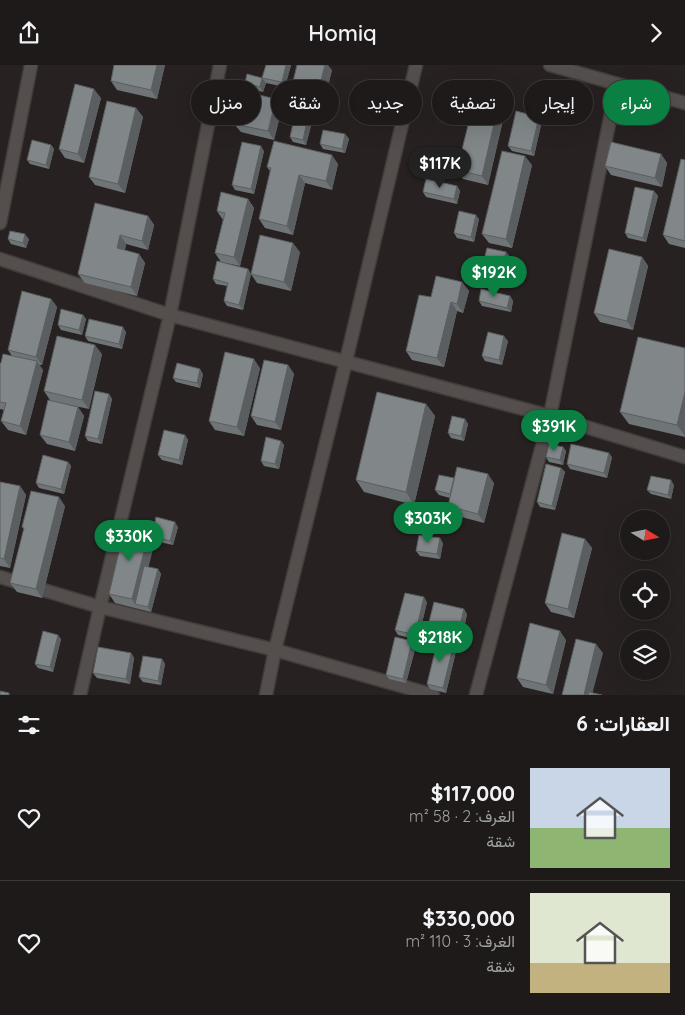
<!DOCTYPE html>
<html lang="ar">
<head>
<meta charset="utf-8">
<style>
  :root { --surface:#1d1a19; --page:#2a2726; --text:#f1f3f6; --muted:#a0a1a2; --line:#3b3838; --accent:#0b8043 }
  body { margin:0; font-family:Quicksand,Vazirmatn,sans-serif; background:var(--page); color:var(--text); direction:rtl; height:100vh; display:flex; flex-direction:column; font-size:19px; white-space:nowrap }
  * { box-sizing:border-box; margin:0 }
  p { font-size:16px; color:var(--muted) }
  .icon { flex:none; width:28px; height:28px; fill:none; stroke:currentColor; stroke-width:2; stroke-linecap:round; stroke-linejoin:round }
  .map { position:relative; height:630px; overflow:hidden; direction:ltr }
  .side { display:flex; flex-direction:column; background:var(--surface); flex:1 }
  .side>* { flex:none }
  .hud { position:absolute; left:15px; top:15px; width:655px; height:45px; direction:rtl; display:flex; gap:10px }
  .needle { width:32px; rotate:100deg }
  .buttons { position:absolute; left:620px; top:445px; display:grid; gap:10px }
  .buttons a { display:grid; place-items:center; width:50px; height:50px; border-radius:50%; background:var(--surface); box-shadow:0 5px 20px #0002,0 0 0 1px var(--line); font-size:25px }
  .price { position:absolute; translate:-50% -42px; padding:0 11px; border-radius:18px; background:var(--accent); color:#fff; font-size:16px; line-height:32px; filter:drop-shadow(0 1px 2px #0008) }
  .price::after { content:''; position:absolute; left:50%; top:30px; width:15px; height:11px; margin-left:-8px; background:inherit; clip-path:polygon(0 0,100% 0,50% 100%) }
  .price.selected { background:#222; color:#fff }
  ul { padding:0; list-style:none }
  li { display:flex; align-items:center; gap:15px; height:125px; padding:0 15px }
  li+li { border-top:1px solid var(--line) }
  li span { display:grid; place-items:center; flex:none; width:140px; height:100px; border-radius:0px; color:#555 }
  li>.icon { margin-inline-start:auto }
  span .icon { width:60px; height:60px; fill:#fffc; stroke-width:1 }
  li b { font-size:21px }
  h2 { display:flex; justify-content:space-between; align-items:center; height:60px; padding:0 15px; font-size:21px }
  .pill { padding:0 18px; border-radius:22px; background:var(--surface); box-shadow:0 5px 20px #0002,0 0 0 1px var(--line); font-size:18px; line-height:45px }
  .pill.selected { background:var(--accent); color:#fff }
  header { display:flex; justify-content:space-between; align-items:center; height:65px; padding:0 15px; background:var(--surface); font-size:22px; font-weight:600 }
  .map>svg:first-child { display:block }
</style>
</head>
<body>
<header><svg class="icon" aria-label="forward" viewBox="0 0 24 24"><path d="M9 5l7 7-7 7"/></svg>Homiq<svg class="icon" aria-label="share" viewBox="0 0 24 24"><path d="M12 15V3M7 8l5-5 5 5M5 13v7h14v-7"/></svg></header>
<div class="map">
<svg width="685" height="630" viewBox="0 0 685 630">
  <rect width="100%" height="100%" fill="#272221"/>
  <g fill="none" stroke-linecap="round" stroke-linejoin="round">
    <g stroke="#413d3d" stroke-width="15">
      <path id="minor" d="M0,158l31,-158
        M0,194l170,56 380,101 135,41
        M0,512l100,30 175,43 158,45
        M80,630l20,-88 70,-292 50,-250
        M266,630l9,-45 71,-289 70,-296
        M476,630l74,-279 67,-332"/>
    </g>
    <g stroke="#413d3d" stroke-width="15">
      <path id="tertiary" d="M550,0l135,38"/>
    </g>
    <use href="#minor" stroke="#544e4d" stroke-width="12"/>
    <use href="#tertiary" stroke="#544e4d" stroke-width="12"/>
  </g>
  <path fill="#6f7476" d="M114,0h51l-8,34 -40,-9 -6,-9z
    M266,0h25l-6,22 -19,-4 -3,9 -15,-4 -3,-5 17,-5z
    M332,5l-10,40 -26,-7 -6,-9z
    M101,33l-17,65 -19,-5 -6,-9z
    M136,43l7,9 -18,76 -30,-8 -6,-8z
    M282,43l-8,32 -33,-8 -7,-8z
    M497,46l6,9 -15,65 -25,-6 -6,-9z
    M542,56l-8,35 -22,-5 -4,-5z
    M312,57l-6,23 -13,-3 -3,-5z
    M345,69l4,5 -4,14 -22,-4 -3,-5z
    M51,80l3,4 -5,20 -19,-5 -3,-4z
    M264,86l-10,43 -19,-4 -3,-5z
    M661,89l6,9 -5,24 -51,-12 -6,-9z
    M685,95v88l-16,-4 -6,-9z
    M338,99l-6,26 -27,-7 -12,52 -28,-7 -6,-9 11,-48 -3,-4z
    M532,100l-20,83 -23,-5 -7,-9z
    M457,121l3,5 -3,13 -31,-7 -3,-5z
    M654,126l4,5 -12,46 -18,-4 -3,-5z
    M248,134l6,9 -14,58 -19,-4 -6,-9 8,-33 -6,-9z
    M95,138l53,13 6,9 -6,25 -22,-6 -1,6 14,4 6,9 -8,33 -52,-13 -7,-9z
    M479,154l-5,23 -17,-4 -3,-5z
    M8,174h21l-3,9 -15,-4z
    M300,187l-9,39 -34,-8 -6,-9z
    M506,187l4,5 -6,25 -20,-5 -3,-5z
    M642,192l6,9 -15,64 -33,-8 -6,-9z
    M248,204l3,5 -8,36 -16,-4 -3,-5 3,-15 -11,-2 -3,-5z
    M462,217l7,9 -6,22 -6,-2 -13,56 -32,-7 -6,-9 25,-54z
    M510,231l3,5 -2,11 -29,-6 -3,-5z
    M51,234l6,8 -15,58h-3l4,5 -17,65 -18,-5 -7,-9 3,-11 -4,-1v-46l12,-7 -4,-6z
    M83,250l3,4 -4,16 -21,-5 -3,-5z
    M126,267l-4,17 -34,-8 -3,-5z
    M508,276l-6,24 -17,-4 -3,-5z
    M685,283v89l-56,-13 -9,-12z
    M102,289l-13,55 -33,-7 22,5 6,9 -9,35 -28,-7 -7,-9 10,-35 -6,-9z
    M288,300l6,9 -13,56 -24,-5 -6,-9z
    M260,303l-16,68 -29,-6 -6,-9z
    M203,309l-3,14 -24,-6 -3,-4z
    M109,329l3,5 -10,45 -14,-3 -3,-5z
    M426,339l9,12 -21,89 -50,-13 -8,-12z
    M465,354l3,5 -4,17 -13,-3 -3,-5z
    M185,370l3,5 -6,25 -20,-5 -4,-5z
    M281,376l3,4 -5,24 -15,-3 -3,-5z
    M563,382l3,4 -3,14 -14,-3 -3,-5z
    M612,392l-5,21 -37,-9 -3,-5z
    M68,397l3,4 -7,28 -25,-6 -3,-5z
    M561,403l4,4 -10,38 -15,-3 -3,-5z
    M454,413l40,5 -10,40 -30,-8 -6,-9 2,-8 -11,-3 -4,-5z
    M0,417l20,4 6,9 -16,73 -10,-2z
    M674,420l-3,14 -20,-5 -4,-4z
    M65,441l-23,92 -25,-6 -7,-9 14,-54 -2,-2z
    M178,462l-5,18 -18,-4 -3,-5z
    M149,467l6,9 -7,26 10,2 3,5 -10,38 -36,-9 -6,-9z
    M585,474l7,9 -18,70 -23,-6 -6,-9z
    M443,478l-3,16 -20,-3 -4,-5z
    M427,537l-9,38 -20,-5 -3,-5z
    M467,549l-5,24 -31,-7 -3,-5z
    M61,574l-8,33 -15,-4 -3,-4z
    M566,575l-13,54 -30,-7 -6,-9z
    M412,576l4,5 -10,37 -17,-4 -3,-4z
    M454,578l3,4 -11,46 -16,-4 -3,-5z
    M131,588l3,5 -4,26 -33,-6 -4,-5z
    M162,594l3,5 -4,21 -18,-3 -4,-5z"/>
  <path fill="#5a5e60" d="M157,0h8l-8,34 -6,-9z
    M286,0h5l-6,22 -3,-5z
    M325,0h3l4,5 -10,40 -6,-9z
    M262,13l4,5 -3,9 -3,-5z
    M94,24l7,9 -17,65 -6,-9z
    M276,34l6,9 -8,32 -6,-9z
    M136,43l7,9 -18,76 -7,-9z
    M497,46l6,9 -15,65 -6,-9z
    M308,52l4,5 -6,23 -3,-5z
    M539,52l3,4 -8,35 -3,-5z
    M345,69l4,5 -4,14 -3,-4z
    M51,80l3,4 -5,20 -3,-4z
    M261,81l3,5 -10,43 -3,-5z
    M661,89l6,9 -5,24 -7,-9z
    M332,90l6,9 -6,26 -6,-9z
    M525,91l7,9 -20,83 -6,-9z
    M299,110l6,8 -12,52 -6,-9z
    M457,121l3,5 -3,13 -3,-5z
    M654,126l4,5 -12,46 -3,-4z
    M248,134l6,9 -14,58 -6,-9z
    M476,150l3,4 -5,23 -3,-5z
    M148,151l6,9 -6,25 -6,-9z
    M25,169l4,5 -3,9 -3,-5z
    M120,170l6,9 -3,13 -6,-9z
    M293,178l7,9 -9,39 -7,-9z
    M506,187l4,5 -6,25 -4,-5z
    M139,189l6,9 -8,33 -6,-9z
    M642,192l6,9 -15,64 -6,-9z
    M248,204l3,5 -8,36 -4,-5z
    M462,217l7,9 -6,22 -6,-9z
    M510,231l3,5 -2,11 -4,-4z
    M51,234l6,8 -15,58 -6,-8z
    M451,237l6,9 -13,56 -7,-9z
    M83,250l3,4 -4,16 -3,-5z
    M123,262l3,5 -4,17 -3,-5z
    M504,271l4,5 -6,24 -3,-5z
    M95,280l7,9 -13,55 -7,-9z
    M254,294l6,9 -16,68 -7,-9z
    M37,296l6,9 -17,65 -6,-9z
    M288,300l6,9 -13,56 -6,-8z
    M200,304l3,5 -3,14 -3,-5z
    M685,327v44l-8,-11z
    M109,329l3,5 -10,45 -4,-5z
    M426,339l9,12 -21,89 -8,-13z
    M78,342l6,9 -9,35 -6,-9z
    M465,354l3,5 -4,17 -3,-5z
    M185,370l3,5 -6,25 -3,-5z
    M281,376l3,4 -5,24 -4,-5z
    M563,382l3,4 -3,14 -3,-5z
    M609,388l3,4 -5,21 -3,-5z
    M68,397l3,4 -7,28 -3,-5z
    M561,403l4,4 -10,38 -3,-4z
    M488,409l6,9 -10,40 -6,-9z
    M671,415l3,5 -3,14 -3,-4z
    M20,421l6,9 -16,73 -6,-9z
    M59,432l6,9 -23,92 -6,-9z
    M175,457l3,5 -5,18 -3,-4z
    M149,467l6,9 -16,64 -4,-1 -3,-5z
    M440,473l3,5 -3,16 -3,-5z
    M585,474l7,9 -18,70 -6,-9z
    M158,504l3,5 -10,38 -3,-5z
    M424,532l3,5 -9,38 -3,-5z
    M464,544l3,5 -5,24 -4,-4z
    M560,566l6,9 -13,54 -7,-9z
    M58,570l3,4 -8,33 -3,-5z
    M412,576l4,5 -10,37 -3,-4z
    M454,578l3,4 -11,46 -3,-5z
    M596,579l7,9 -11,42h-8z
    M131,588l3,5 -4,26 -4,-5z
    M162,594l3,5 -4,21 -3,-4z"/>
  <path fill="#818789" stroke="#5a5e60" d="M114,0h43l-6,25 -40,-9z
    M266,0h20l-4,17 -20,-4z
    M297,0h28l-9,36 -26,-7z
    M247,9l15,4 -2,9 -15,-4z
    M75,19l19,5 -16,65 -19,-5z
    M242,26l34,8 -8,32 -34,-7z
    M107,36l29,7 -18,76 -29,-7z
    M473,40l24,6 -15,65 -25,-6z
    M516,46l23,6 -8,34 -23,-5z
    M295,49l13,3 -5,23 -13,-3z
    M323,65l22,4 -3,15 -22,-5z
    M32,75l19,5 -5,20 -19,-5z
    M274,76l58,14 -6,26 -27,-6 -12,51 -28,-7 12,-51 -4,-1z
    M242,77l19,4 -10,43 -19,-4z
    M611,77l50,12 -6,24 -50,-12z
    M502,86l23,5 -19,83 -24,-5z
    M681,94l4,1v81l-22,-6z
    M426,114l31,7 -3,13 -31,-7z
    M635,122l19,4 -11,47 -18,-5z
    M221,127l27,7 -14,58 -19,-4 10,-40 -8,-2z
    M95,138l53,13 -6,25 -22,-6 -3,13 22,6 -8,33 -53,-13z
    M459,146l17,4 -5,22 -17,-4z
    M10,166l15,3 -2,9 -15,-4z
    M260,170l33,8 -9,39 -33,-8z
    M487,183l19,4 -6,25 -19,-5z
    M609,184l33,8 -15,64 -33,-8z
    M217,196l31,8 -9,36 -15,-4 4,-18 -15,-4z
    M436,211l26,6 -5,22 -6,-2 -14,56 -31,-7 13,-56 12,2z
    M481,224l29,7 -3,12 -28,-7z
    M22,226l29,8 -15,58 -28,-7z
    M61,244l22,6 -4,15 -21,-5z
    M89,254l34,8 -4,17 -34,-8z
    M488,267l16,4 -5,24 -17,-4z
    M57,271l38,9 -13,55 -38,-9z
    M638,272l47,11v44l-8,33 -57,-13z
    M225,287l29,7 -17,68 -28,-6z
    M3,289l34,7 -17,65 -19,-5 5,-18 -6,-1v-39h1z
    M264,295l24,5 -13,57 -24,-6z
    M177,298l23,6 -3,14 -24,-5z
    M95,326l14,3 -11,45 -13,-3z
    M377,327l49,12 -20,88 -50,-12z
    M48,335l30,7 -9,35 -29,-7z
    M452,351l13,3 -4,17 -13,-3z
    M164,365l21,5 -6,25 -21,-5z
    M266,372l15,4 -6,23 -14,-3z
    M549,379l14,3 -3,13 -14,-3z
    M571,379l38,9 -5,20 -37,-9z
    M43,390l25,7 -7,27 -25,-6z
    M546,399l15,4 -9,38 -15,-4z
    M457,402l31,7 -10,40 -30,-8z
    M439,410l15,3 -4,16 -15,-4z
    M651,411l20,4 -3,15 -21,-5z
    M0,417l20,4 -16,73 -4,-1z
    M31,426l28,6 -23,92 -26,-6 14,-55 -2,-1z
    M156,452l19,5 -5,19 -18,-5z
    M125,461l24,6 -17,67 -23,-5z
    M562,468l23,6 -17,70 -23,-6z
    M419,470l21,3 -3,16 -21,-3z
    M144,501l14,3 -10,38 -13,-3z
    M405,528l19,4 -9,38 -20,-5z
    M434,537l30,7 -6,25 -30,-8z
    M530,558l30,8 -14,54 -29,-7z
    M43,566l15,4 -8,32 -15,-3z
    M395,572l17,4 -9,38 -17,-4z
    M438,574l16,4 -11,45 -16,-4z
    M576,574l20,5 -12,51h-22z
    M98,582l33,6 -5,26 -33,-6z
    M143,591l19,3 -4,22 -19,-4z
    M0,626l9,2v2h-9z
    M589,627l13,3h-14z"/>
</svg>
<div class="buttons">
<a><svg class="needle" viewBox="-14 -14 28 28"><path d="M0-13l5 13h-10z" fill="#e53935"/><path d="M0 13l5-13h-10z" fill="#a0a1a2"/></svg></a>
<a><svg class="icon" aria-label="locate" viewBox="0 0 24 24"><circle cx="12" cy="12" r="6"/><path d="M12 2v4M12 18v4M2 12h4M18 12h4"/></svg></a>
<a><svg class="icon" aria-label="layers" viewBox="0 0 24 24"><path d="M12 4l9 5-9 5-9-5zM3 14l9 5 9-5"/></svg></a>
</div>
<b class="price selected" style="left:440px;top:124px">$117K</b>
<b class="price" style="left:494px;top:233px">$192K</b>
<b class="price" style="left:554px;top:387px">$391K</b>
<b class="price" style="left:428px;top:479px">$303K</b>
<b class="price" style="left:129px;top:497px">$330K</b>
<b class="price" style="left:440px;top:598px">$218K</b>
<div class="hud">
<a class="pill selected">شراء</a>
<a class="pill">إيجار</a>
<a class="pill">تصفية</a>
<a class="pill">جديد</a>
<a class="pill">شقة</a>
<a class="pill">منزل</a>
</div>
</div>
<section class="side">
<h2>العقارات: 6<svg class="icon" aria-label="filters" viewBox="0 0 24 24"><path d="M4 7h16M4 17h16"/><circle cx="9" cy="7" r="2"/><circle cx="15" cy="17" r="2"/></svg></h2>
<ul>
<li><span style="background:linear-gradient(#c9d6e8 60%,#8fb573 0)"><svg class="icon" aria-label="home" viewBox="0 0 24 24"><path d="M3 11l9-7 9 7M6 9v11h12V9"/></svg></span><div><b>$117,000</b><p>الغرف: 2 · 58 m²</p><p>شقة</p></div><svg class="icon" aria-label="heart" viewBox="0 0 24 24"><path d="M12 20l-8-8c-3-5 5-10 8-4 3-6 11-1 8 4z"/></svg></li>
<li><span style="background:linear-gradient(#dfe7d0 70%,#c2b280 0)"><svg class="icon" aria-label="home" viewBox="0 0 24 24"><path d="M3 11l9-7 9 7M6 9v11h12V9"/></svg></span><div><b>$330,000</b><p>الغرف: 3 · 110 m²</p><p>شقة</p></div><svg class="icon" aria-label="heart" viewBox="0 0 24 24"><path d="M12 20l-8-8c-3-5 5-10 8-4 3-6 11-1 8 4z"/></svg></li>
</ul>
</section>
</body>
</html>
